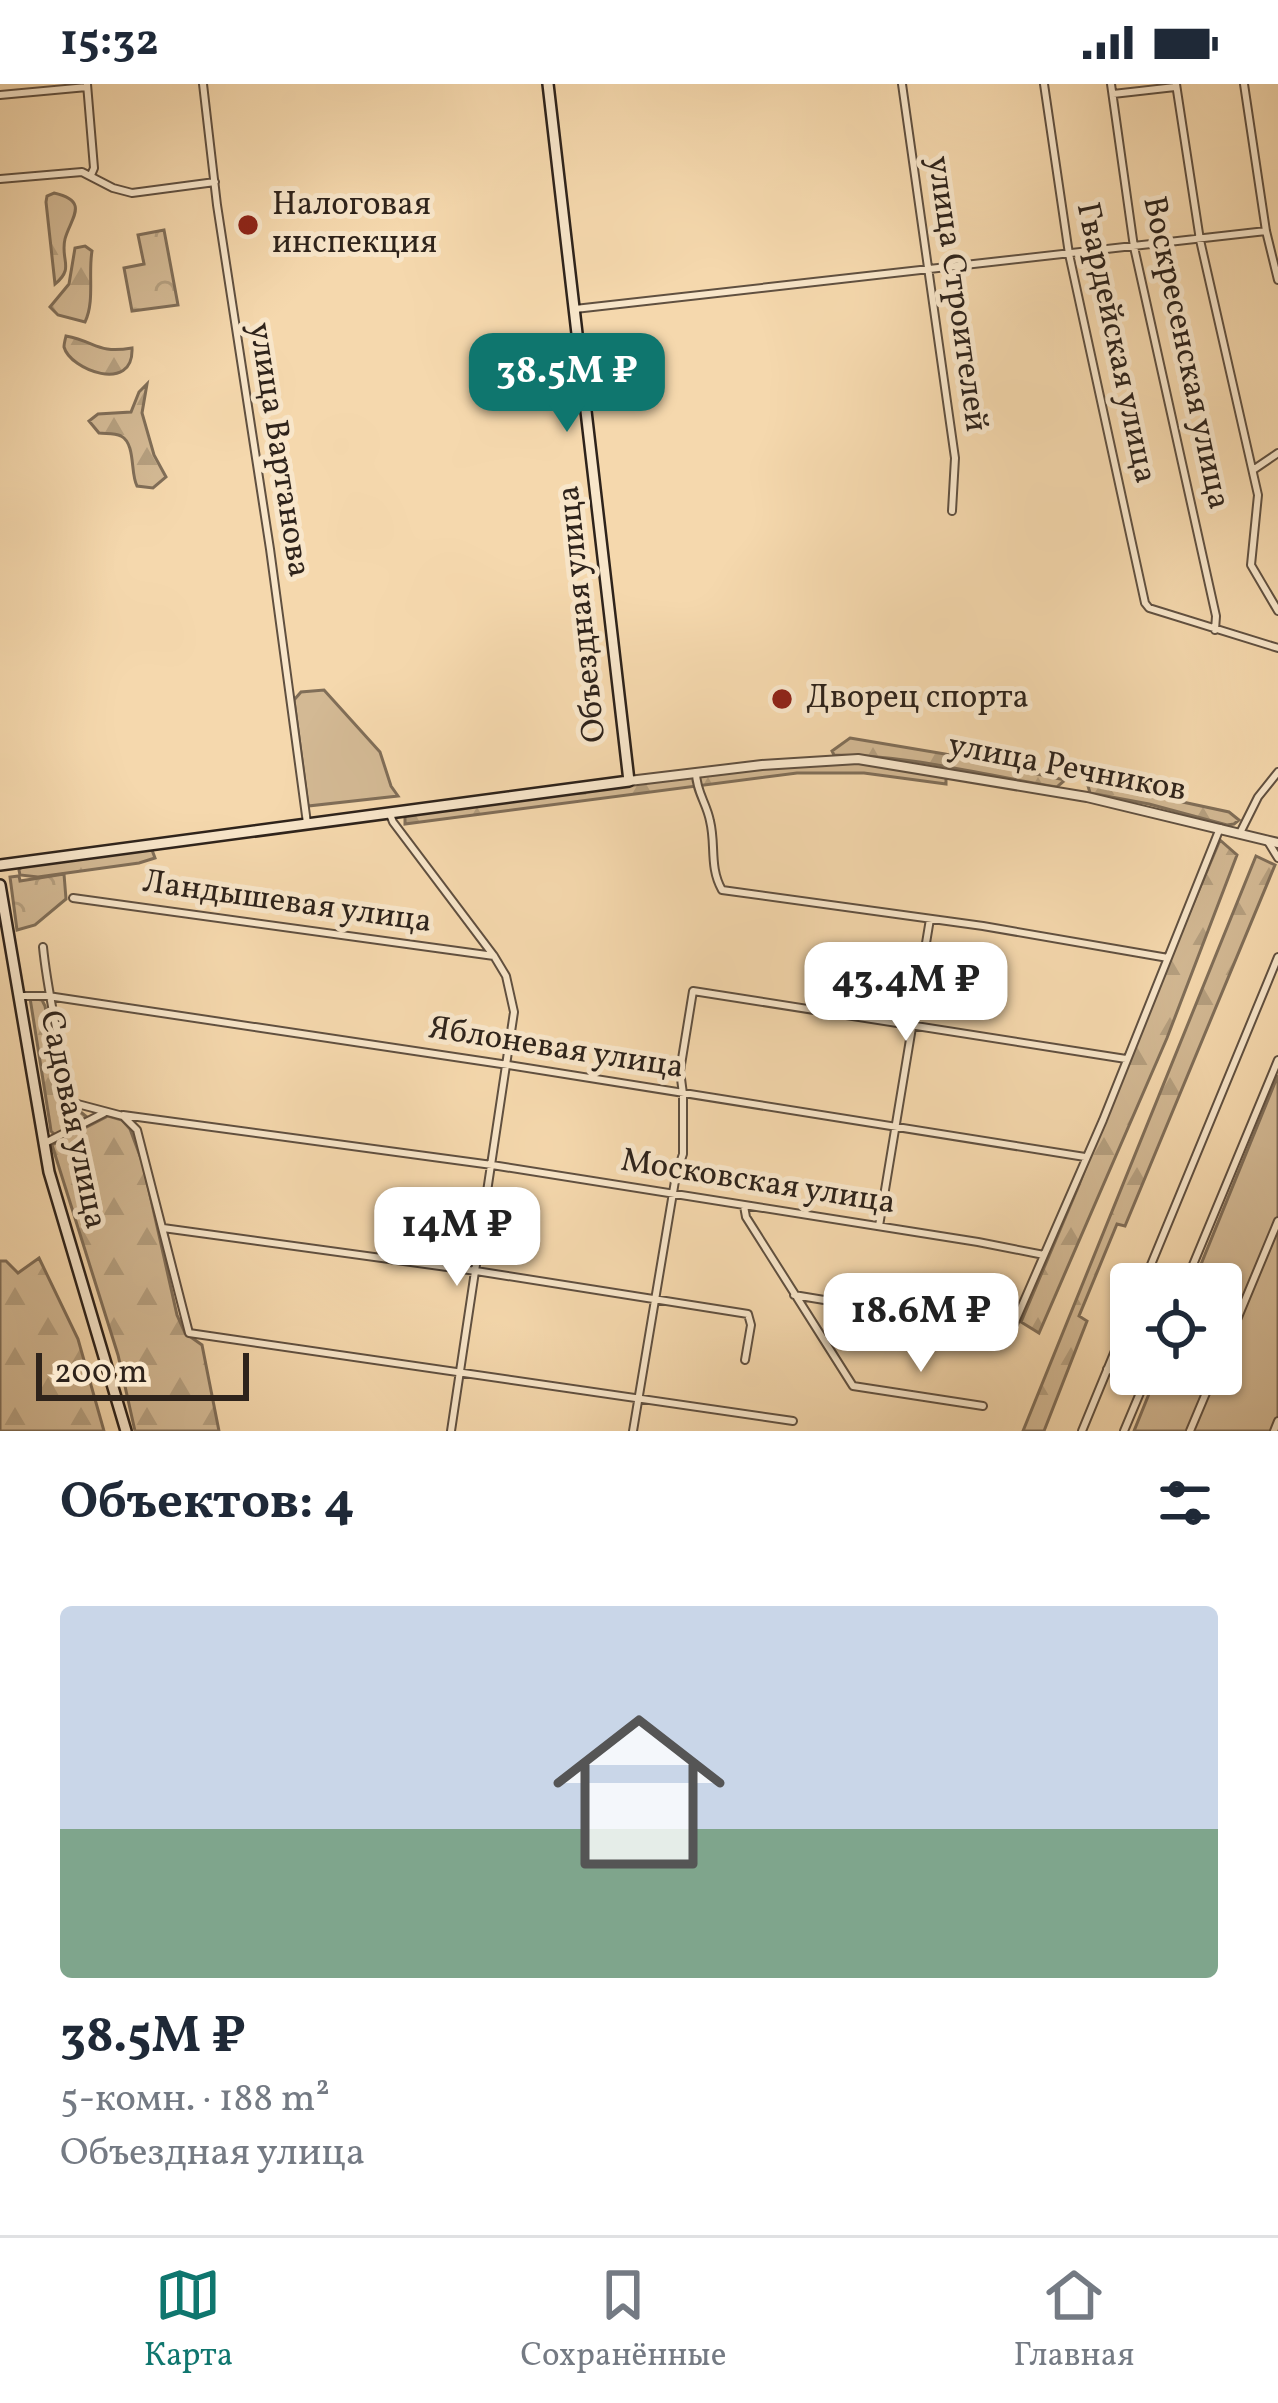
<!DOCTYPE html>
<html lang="ru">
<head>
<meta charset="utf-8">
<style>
  :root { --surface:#fff; --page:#f6f6f7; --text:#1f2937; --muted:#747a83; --line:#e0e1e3; --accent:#0f766e }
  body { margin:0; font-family:Vollkorn,serif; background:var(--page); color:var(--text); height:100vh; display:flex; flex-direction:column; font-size:45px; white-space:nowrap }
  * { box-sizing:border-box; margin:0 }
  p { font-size:39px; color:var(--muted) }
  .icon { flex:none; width:66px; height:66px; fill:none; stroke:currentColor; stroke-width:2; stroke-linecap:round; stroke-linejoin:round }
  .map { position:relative; height:1347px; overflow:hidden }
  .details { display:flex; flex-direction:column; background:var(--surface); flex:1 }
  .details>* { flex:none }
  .buttons { position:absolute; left:1110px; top:1179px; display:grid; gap:24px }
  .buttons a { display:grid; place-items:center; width:132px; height:132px; border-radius:12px; background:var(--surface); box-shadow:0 3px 9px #0004; font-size:60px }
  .scale { position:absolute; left:36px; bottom:30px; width:213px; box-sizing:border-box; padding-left:12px; border:6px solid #2e231b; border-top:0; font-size:33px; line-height:42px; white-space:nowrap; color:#2e231b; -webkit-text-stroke:9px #f8e6ca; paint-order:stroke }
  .price { position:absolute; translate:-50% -102px; padding:0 27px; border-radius:24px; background:#fff; color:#222; font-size:39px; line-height:78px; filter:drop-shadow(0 3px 6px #0008) }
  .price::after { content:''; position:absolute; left:50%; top:72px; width:36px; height:27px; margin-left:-18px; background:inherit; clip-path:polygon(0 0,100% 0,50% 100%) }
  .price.on { background:var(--accent); color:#fff }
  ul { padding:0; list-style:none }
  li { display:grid; align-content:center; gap:24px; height:636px; padding:0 60px }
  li+li { border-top:3px solid var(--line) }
  li span { display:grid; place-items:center; height:372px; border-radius:12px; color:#555 }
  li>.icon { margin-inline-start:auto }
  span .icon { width:216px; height:216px; fill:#fffc; stroke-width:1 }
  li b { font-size:51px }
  h2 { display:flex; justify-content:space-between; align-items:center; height:144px; padding:0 60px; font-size:51px }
  .status { display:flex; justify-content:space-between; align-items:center; height:84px; padding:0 60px; background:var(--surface); direction:ltr }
  .status svg { height:33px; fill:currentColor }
  .tab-bar { display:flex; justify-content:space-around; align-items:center; height:168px; border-top:3px solid var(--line); background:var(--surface); font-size:33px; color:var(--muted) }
  .tab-bar a { display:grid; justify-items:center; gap:6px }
  .tab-bar .on { color:var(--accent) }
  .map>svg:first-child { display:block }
</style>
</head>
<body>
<div class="status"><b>15:32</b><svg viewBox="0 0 49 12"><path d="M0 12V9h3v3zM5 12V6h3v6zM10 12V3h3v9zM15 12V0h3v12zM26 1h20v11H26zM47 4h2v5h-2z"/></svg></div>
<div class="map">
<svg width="1278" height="1347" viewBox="0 0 1278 1347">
  <defs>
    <pattern id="forest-firs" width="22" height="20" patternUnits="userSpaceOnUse" patternTransform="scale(3)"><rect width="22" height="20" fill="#d3b994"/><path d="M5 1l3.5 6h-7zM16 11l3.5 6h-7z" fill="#b59f7f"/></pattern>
    <pattern id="park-crowns" width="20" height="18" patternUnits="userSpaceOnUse" patternTransform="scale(3)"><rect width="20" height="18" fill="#d3b994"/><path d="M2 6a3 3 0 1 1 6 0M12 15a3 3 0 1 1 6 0" fill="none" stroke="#b59f7f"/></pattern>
  </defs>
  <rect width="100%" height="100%" fill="#f5d8ad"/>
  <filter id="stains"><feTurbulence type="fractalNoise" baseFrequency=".00167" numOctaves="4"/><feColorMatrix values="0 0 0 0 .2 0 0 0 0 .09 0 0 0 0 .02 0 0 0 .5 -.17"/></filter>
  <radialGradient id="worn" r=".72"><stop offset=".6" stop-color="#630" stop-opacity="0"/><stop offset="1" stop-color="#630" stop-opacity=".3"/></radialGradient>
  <path fill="#d3b994" stroke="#806e58" stroke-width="3" d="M324,606l56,62 11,34 7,10 -90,10 -14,-106 7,-8z
    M1278,991v356h-144l23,-57h64v-90h-28z"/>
  <path fill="url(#forest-firs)" stroke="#806e58" stroke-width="3" d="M54,109c37,8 16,26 11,46 -5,21 10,29 -10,45l-9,-82 1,-6z
    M85,162l7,5c-4,23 3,50 -7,71l-27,-7 -8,-8 19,-23 6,-36z
    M66,252c31,6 31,18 66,12 2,46 -62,22 -68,-1 0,-3 1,-7 2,-11z
    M147,300l-5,29 12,42 12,22 -13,11 -16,-2c-7,-13 -1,-42 -16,-50 -7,-3 -15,-2 -22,-3l-10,-12 9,-7 33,-2 8,-20z
    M850,654l95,16 120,26 -8,7c-75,-12 -146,-32 -223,-32l-2,-4z
    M832,678l56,3 58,10v9l-82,-11h-67l-392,51v-9l331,-45z
    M1094,699l135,29 10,8 -5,4 -7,1 -78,-21 -59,-11 -2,-7z
    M1220,756l17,15 -70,183 -128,295 -18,-11 58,-137 41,-108z
    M144,765l8,1 3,8 -16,5 -101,14 -18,-2 -1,-5 3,-4z
    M1256,772l19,9 -150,361 -8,-2 -38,92 8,5 -43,110h-21z
    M30,914l12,2 3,6 17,91 25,20 -31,19 -5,-5 -1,-7z
    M108,1032l14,4 8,9 13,35 34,151 8,18 17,12 17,86h-84l-17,-76 -66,-210z
    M39,1174l39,81 26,92h-104v-170h6l12,12z"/>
  <path fill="url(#park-crowns)" stroke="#806e58" stroke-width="3" d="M164,146l14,75 -46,6 -8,-43 20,-4 -6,-29z
    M64,790l2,25 -31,26 -18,5 -7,-53 9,-1 1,5z"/>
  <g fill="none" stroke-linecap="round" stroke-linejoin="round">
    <g stroke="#605040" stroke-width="10">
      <path id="minor" d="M87,0l7,84 -3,7
        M203,0l14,121 53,344 37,274
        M902,0l53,374 -3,53
        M1044,0l25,170 76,349 4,5 129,40
        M1111,0l23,163 82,369 -1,14
        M1176,0l24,156 58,255 -7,70 27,46
        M1244,0l22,147 12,49
        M1113,10l62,-7
        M0,11l87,-8
        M0,95l82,-7 31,16 19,5 83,-11
        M575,225l691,-78
        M1253,386l25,-17
        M696,689c0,18 11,31 14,48 6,24 -1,46 12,69l261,36 185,32
        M389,728l4,10 101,134 12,20 8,36 -63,419
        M1240,749l18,-36 20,-25
        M1267,756l11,18
        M73,814l421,58
        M43,863c5,52 19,103 27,155l53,14 14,14 52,203 604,88
        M18,912h30l460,69 577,92
        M123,1031l369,50 486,77 66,13
        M43,1060l61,-31
        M744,1122l2,11 107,169 130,20
        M879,1142l51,-307
        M163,1144l313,43 272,43 3,11 -6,35
        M1143,1200l135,-327
        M1185,1200l93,-224
        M794,1211l217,36 92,-211 117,-292
        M1221,1274l57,-137
        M1107,1285l36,14
        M633,1347l43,-256 7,-21v-60l-3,-23 13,-80 433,68
        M1082,1347l49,-119
        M1124,1347l24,-57
        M1190,1347l24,-57
        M1274,1347l4,-10"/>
    </g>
    <g stroke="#605040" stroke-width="12">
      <path id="tertiary" d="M629,697l133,-16 96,-6 229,38 191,46"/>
    </g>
    <g stroke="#2e231b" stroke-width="14">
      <path id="secondary" d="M0,781l629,-84 -81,-697
        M0,801l49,287 77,259"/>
    </g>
    <use href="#minor" stroke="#f8e6ca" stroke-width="6"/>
    <use href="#tertiary" stroke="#f8e6ca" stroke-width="8"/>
    <use href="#secondary" stroke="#f8e6ca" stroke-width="9"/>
  </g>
  <g fill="#8f2418" stroke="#f8e6ca" stroke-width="4.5">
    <circle cx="248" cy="141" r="12"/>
    <circle cx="782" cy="615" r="12"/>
  </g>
  <g text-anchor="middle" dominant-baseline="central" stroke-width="10" stroke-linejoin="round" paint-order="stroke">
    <g font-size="33" fill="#2e231b" stroke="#f8e6ca" text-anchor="start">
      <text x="272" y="122">Налоговая<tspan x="272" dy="38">инспекция</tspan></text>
      <text x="806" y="615">Дворец спорта</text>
    </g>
    <g font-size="33" fill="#2e231b" stroke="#f8e6ca">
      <text transform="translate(956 210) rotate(82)">улица Строителей</text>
      <text transform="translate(1115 259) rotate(78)">Гвардейская улица</text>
      <text transform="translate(1185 269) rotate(78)">Воскресенская улица</text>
      <text transform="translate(278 366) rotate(81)">улица Вартанова</text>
      <text transform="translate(583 530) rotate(-96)">Объездная улица</text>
      <text transform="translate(1067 685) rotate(11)">улица Речников</text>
      <text transform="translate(287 819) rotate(8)">Ландышевая улица</text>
      <text transform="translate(556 965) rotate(9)">Яблоневая улица</text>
      <text transform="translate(72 1036) rotate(78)">Садовая улица</text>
      <text transform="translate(758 1099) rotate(9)">Московская улица</text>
    </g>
  </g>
  <rect width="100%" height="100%" filter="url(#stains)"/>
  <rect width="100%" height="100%" fill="url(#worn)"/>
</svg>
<div class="buttons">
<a><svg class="icon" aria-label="locate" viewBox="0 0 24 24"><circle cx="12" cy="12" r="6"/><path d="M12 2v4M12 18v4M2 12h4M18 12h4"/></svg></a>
</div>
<div class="scale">200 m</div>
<b class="price on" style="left:567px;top:351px">38.5M ₽</b>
<b class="price" style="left:906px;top:960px">43.4M ₽</b>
<b class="price" style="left:457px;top:1205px">14M ₽</b>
<b class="price" style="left:921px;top:1291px">18.6M ₽</b>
</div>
<section class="details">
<h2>Объектов: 4<svg class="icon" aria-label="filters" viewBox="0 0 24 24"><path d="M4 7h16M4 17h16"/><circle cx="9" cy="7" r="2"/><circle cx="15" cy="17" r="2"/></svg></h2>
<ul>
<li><span style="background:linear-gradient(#c9d6e8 60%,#7fa58c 0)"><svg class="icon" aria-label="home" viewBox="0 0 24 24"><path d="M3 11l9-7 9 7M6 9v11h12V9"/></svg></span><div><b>38.5M ₽</b><p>5-комн. · 188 m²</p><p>Объездная улица</p></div></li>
</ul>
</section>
<nav class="tab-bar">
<a class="on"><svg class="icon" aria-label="map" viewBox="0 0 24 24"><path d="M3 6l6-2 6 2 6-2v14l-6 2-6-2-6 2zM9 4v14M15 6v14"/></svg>Карта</a>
<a><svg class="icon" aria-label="saved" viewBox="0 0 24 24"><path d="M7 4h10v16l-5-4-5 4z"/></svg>Сохранённые</a>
<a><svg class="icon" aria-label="home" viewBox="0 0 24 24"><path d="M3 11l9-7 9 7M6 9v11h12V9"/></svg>Главная</a>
</nav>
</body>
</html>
